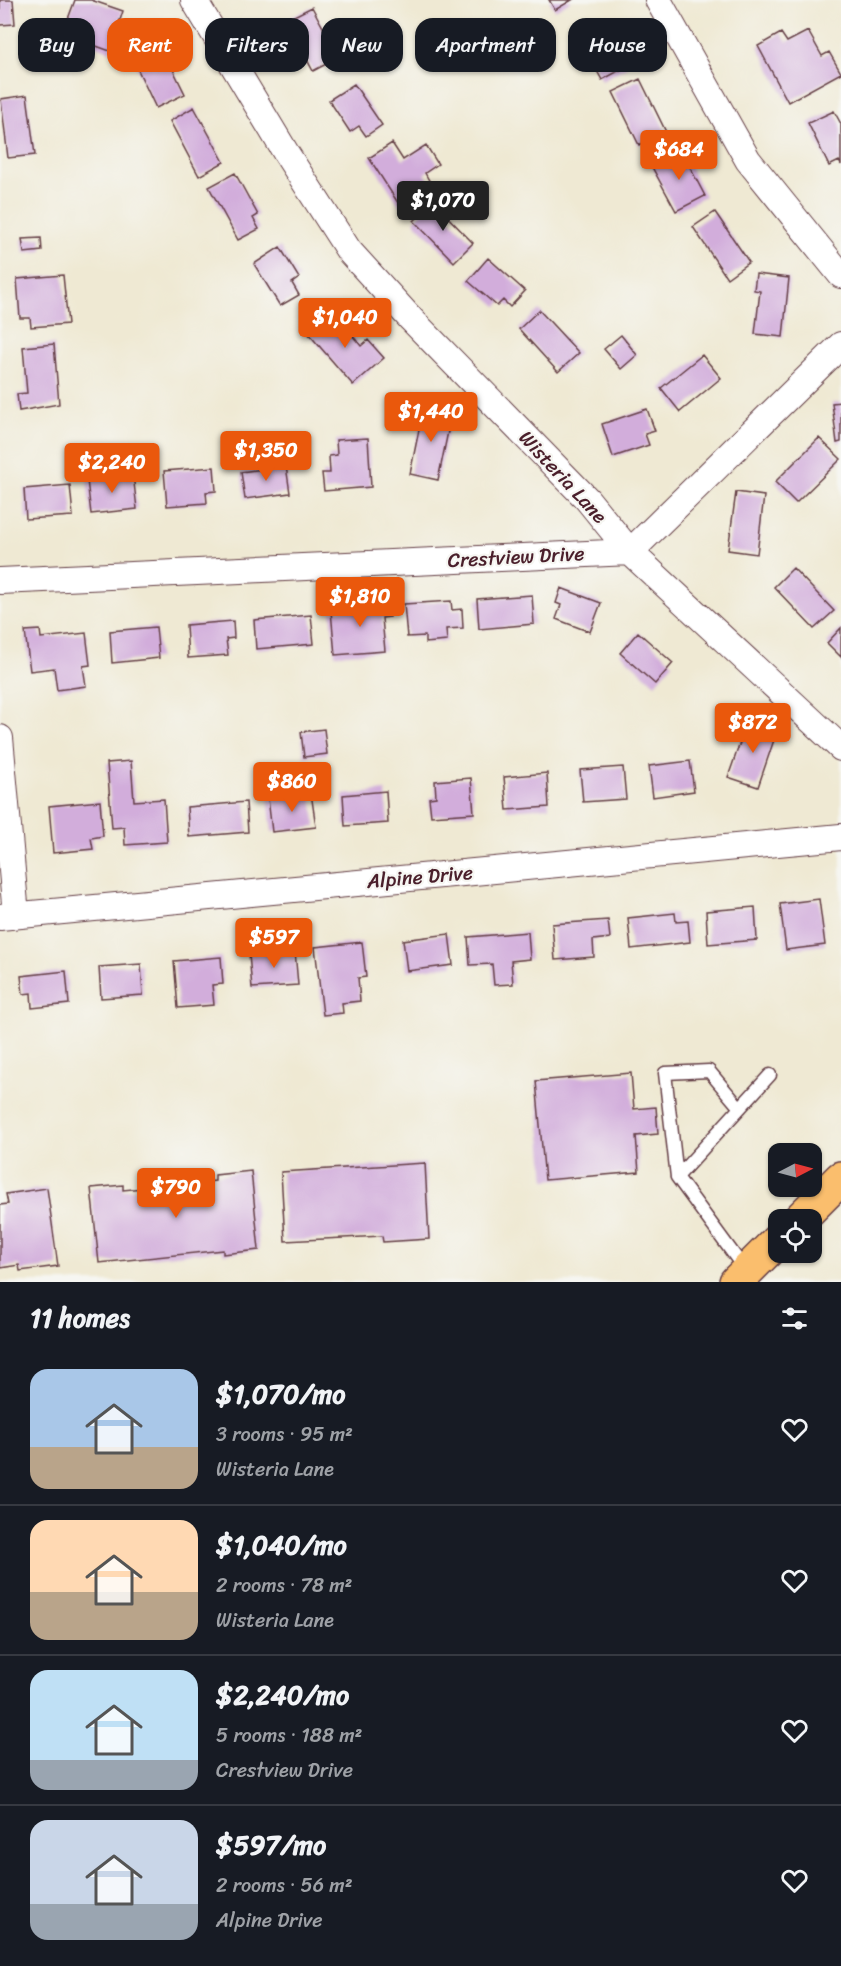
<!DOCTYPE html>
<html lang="en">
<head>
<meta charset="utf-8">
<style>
  :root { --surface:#171b24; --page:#242831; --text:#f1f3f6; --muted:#9ea1a6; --line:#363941; --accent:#ea580c }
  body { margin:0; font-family:Sriracha,sans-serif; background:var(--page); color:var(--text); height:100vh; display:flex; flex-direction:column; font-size:22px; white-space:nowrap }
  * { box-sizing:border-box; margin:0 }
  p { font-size:20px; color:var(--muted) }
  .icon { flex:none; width:33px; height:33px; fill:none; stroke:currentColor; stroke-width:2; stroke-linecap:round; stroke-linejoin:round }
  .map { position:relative; height:1282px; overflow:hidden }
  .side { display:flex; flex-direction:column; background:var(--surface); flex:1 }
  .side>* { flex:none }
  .hud { position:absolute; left:18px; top:18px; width:806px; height:54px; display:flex; gap:12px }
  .needle { width:39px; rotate:84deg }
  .buttons { position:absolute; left:768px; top:1143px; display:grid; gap:12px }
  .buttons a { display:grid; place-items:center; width:54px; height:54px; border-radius:12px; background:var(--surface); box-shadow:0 2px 4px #0004; font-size:30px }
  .price { position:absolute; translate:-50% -51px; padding:0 14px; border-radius:6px; background:var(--accent); color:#fff; font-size:20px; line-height:39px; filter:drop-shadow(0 2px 3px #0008) }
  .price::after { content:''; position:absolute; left:50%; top:36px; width:18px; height:14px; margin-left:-9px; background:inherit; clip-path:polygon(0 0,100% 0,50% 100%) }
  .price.selected { background:#222; color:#fff }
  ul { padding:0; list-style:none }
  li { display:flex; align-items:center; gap:18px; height:150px; padding:0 30px }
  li+li { border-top:2px solid var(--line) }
  li span { display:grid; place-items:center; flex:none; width:168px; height:120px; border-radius:18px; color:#555 }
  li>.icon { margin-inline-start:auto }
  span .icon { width:72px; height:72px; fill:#fffc; stroke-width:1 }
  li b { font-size:26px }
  h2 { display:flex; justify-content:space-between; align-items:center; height:72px; padding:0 30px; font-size:26px }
  .chip { padding:0 21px; border-radius:18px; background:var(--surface); box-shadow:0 2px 4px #0004; font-size:21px; line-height:54px }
  .chip.selected { background:var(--accent); color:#fff }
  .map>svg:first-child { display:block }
</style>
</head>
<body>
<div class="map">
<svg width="841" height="1282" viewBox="0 0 841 1282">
  <rect width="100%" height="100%" fill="#f6f6f2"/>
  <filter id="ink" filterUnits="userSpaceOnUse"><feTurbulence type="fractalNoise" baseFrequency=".0167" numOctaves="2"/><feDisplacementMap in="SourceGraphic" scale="12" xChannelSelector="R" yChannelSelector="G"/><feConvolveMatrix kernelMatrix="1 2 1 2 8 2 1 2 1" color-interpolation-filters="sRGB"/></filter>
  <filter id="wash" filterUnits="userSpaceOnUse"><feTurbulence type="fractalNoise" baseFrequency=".008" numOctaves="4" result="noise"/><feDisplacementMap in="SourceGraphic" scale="24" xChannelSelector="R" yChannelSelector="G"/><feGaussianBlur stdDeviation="1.35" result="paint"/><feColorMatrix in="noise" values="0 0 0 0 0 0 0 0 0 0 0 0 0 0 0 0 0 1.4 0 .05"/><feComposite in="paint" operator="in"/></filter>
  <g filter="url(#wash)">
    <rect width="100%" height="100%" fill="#efe9d3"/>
    <g id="blocks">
      <path fill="#d2addb" d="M0,0h13l2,24 -15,1z
        M75,0h16l32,11 -13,40 -22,-8 3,-7 -26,-9z
        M549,0h23l-17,10z
        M312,7l19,35 16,-8 8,15 -42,22 -27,-51z
        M602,20l26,46 -26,14 -25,-46z
        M808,31l14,25 7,-4 12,21 -53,29 -30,-56 23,-13 6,9z
        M158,39l27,55 -29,14 -26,-55z
        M640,79l26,53 -27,13 -26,-53z
        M354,84l28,41 -16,11 -7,-10 -9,6 -21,-32z
        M27,95l8,60 -27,3 -7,-59z
        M194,107l30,55 -25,14 -29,-55z
        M834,111l7,13v41l-2,-4 -10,5 -21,-43z
        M392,143l11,17 23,-15 12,19 -13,9 7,13 -32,20 -31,-48z
        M682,152l23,44 -29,15 -24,-44z
        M235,173l23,42 -5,3 6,11 -21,11 -29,-53z
        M433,202l40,41 -19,19 -40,-41z
        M715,212l34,50 -22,16 -34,-51z
        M41,238l1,13 -18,2 -2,-14z
        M280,247l19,31 -7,5 7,12 -19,11 -26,-42z
        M488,258l37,33 -15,16 -7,-7 -6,6 -29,-25z
        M756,274l33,4 -6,59 -28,-3 5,-43 -6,-1z
        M63,275l5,49 -37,3 -1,-9h-10l-3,-39z
        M539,310l40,43 -21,19 -39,-43z
        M332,311l29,35 7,-6 16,18 -31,27 -45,-52z
        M621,335l16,20 -16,14 -17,-20z
        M54,344l5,60 -40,7 -2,-17 10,-1 -4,-46z
        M702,355l19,23 -41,34 -19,-24z
        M841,402v40l-4,1 -5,-40z
        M424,405l28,7 -14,68 -28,-6z
        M647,409l8,22 -10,3 4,11 -36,12 -11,-33z
        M368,438l3,49 -47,4 -2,-18h8l-1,-17 8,-1 -1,-15z
        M819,438l22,21 -45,44 -21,-21z
        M286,466l4,27 -45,6 -4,-27z
        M214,467l2,24 -10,1 1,11 -40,3 -3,-35z
        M133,474l4,35 -46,5 -4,-34z
        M70,485l3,31 -47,3 -2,-30z
        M736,492l28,4 -7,58 -29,-4z
        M793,568l41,43 -20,18 -40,-42z
        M561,588l40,15 -11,29 -34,-13 5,-14 -5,-2z
        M532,595l2,29 -55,5 -2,-30z
        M389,598l1,19 -8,1 3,33 -50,4 -4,-44 38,-3v-9z
        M451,601l1,9 10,-1 1,19 -17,1 1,12 -22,2v-7l-18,1 -3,-33z
        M311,615l3,29 -58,5 -2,-29z
        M233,621l1,17 -8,1 2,16 -40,3 -2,-33z
        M156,627l3,31 -47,5 -2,-32z
        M841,628v29l-14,-14z
        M40,630l1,8 45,-5 4,32 -7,1 3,20 -29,4 -3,-22 -24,3 -5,-40z
        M638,632l35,31 -18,21 -35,-31z
        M748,720l29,11 -19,56 -30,-10z
        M324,729l3,25 -23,3 -3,-25z
        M131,761l3,40 30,-2 3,43 -42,3 -1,-18 -12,1 -5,-65z
        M690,761l4,30 -41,6 -4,-31z
        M623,767l3,32 -43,3 -3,-32z
        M547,773l2,34 -42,3 -3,-33z
        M471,778l3,35 -43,3 -2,-18 7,-1 -1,-16z
        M386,791l2,32 -43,3 -2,-31z
        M311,793l5,34 -44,5 -4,-34z
        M100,801l3,35 -12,2 2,11 -40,4 -4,-47z
        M246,802l2,30 -59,5 -2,-30z
        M819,899l6,46 -39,5 -6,-46z
        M755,907l2,33 -49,4 -2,-33z
        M675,913l1,9 12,-1 2,21 -59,7 -3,-31z
        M608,920l2,18 -17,2 1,17 -39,3 -3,-36z
        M528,932l2,27 -19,2 2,23 -19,1 -2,-21 -22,1 -2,-28z
        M449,934l4,31 -46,6 -4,-31z
        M362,942l4,35 -8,1 2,23 -18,2 1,10 -20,2 -8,-68z
        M295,951l3,34 -46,3 -3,-34z
        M221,957l2,27 -11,1 2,20 -36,3 -4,-47z
        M141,964l2,31 -42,3 -2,-31z
        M66,971l3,33 -37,4 -1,-15 -8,1 -2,-18z
        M631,1073l3,36 22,-2 2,27 -22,2 3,36 -94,8 -9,-99z
        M425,1163l4,76 -46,3 -1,-6 -97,5 -4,-69z
        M251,1171l8,79 -36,4v-4l-124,13 -8,-75 32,-3v5l92,-9v-6z
        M47,1188l11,78 -38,5 -1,-6 -19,3v-63l8,-1 -2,-10z"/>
    </g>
  </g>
  <g filter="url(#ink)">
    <use href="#blocks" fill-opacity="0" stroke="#633d44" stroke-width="1.5"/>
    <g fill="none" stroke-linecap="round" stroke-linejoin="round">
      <g stroke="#633d44" stroke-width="15">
        <path id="service" d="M677,1177l-12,-104 44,-2 31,37
          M746,1271l-69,-94 93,-102"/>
      </g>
      <g stroke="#633d44" stroke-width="28">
        <path id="minor" d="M194,0l92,153 63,98 62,68 176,180 43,53 211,196
          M658,0l90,160 93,115
          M0,581l630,-29 211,-207
          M0,738l16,177
          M0,917l841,-80"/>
      </g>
      <g stroke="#633d44" stroke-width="36">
        <path id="primary" d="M799,1220l42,-42
          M736,1282l42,-42"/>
      </g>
      <use href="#service" stroke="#fff" stroke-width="12"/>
      <use href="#minor" stroke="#fff" stroke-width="26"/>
      <use href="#primary" stroke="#fabe6d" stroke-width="33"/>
    </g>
  </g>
  <g text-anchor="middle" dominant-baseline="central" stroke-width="4.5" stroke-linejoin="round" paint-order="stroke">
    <g font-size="20" fill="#4a1f2b" stroke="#f6f6f2">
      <text transform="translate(563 477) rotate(47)">Wisteria Lane</text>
      <text transform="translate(516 557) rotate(-3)">Crestview Drive</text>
      <text transform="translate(420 877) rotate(-5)">Alpine Drive</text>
    </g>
  </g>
</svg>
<div class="buttons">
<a><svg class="needle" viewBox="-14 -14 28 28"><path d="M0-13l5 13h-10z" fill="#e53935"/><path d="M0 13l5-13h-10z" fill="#9ea1a6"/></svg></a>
<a><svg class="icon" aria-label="locate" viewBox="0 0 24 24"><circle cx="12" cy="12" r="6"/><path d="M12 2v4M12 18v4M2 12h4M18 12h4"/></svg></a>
</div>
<b class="price" style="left:679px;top:181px">$684</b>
<b class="price selected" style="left:443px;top:232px">$1,070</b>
<b class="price" style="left:345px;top:349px">$1,040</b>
<b class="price" style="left:431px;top:443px">$1,440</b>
<b class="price" style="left:266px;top:482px">$1,350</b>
<b class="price" style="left:112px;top:494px">$2,240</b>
<b class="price" style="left:360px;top:628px">$1,810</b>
<b class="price" style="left:753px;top:754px">$872</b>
<b class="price" style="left:292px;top:813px">$860</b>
<b class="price" style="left:274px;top:969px">$597</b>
<b class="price" style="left:176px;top:1219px">$790</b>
<div class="hud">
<a class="chip">Buy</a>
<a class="chip selected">Rent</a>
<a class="chip">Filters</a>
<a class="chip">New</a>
<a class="chip">Apartment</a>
<a class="chip">House</a>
</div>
</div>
<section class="side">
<h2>11 homes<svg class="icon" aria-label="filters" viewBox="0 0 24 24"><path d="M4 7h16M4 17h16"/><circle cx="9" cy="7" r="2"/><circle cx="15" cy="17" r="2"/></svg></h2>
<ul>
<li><span style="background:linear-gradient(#a9c7e8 65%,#b9a48a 0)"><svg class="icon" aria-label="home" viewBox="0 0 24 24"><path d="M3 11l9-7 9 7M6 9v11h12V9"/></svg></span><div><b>$1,070/mo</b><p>3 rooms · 95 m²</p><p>Wisteria Lane</p></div><svg class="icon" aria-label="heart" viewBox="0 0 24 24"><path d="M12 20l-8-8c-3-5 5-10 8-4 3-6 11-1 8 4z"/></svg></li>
<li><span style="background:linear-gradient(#ffd9b3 60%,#b9a48a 0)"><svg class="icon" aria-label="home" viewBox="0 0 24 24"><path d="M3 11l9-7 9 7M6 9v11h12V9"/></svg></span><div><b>$1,040/mo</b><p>2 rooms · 78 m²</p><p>Wisteria Lane</p></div><svg class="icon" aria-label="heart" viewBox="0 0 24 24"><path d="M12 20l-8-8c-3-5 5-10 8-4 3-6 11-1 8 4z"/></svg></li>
<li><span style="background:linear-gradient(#bfe0f5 75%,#9aa5b1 0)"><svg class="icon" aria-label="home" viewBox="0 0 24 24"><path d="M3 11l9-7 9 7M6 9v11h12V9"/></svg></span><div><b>$2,240/mo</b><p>5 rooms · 188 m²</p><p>Crestview Drive</p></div><svg class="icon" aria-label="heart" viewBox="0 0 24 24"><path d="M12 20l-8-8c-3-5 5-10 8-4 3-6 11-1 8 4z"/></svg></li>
<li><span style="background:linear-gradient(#c9d6e8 70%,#9aa5b1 0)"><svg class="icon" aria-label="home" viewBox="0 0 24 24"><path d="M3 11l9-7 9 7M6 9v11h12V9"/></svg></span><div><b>$597/mo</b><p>2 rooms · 56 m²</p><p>Alpine Drive</p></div><svg class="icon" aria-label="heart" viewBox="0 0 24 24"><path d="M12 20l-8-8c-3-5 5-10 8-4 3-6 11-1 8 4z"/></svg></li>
</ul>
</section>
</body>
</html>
